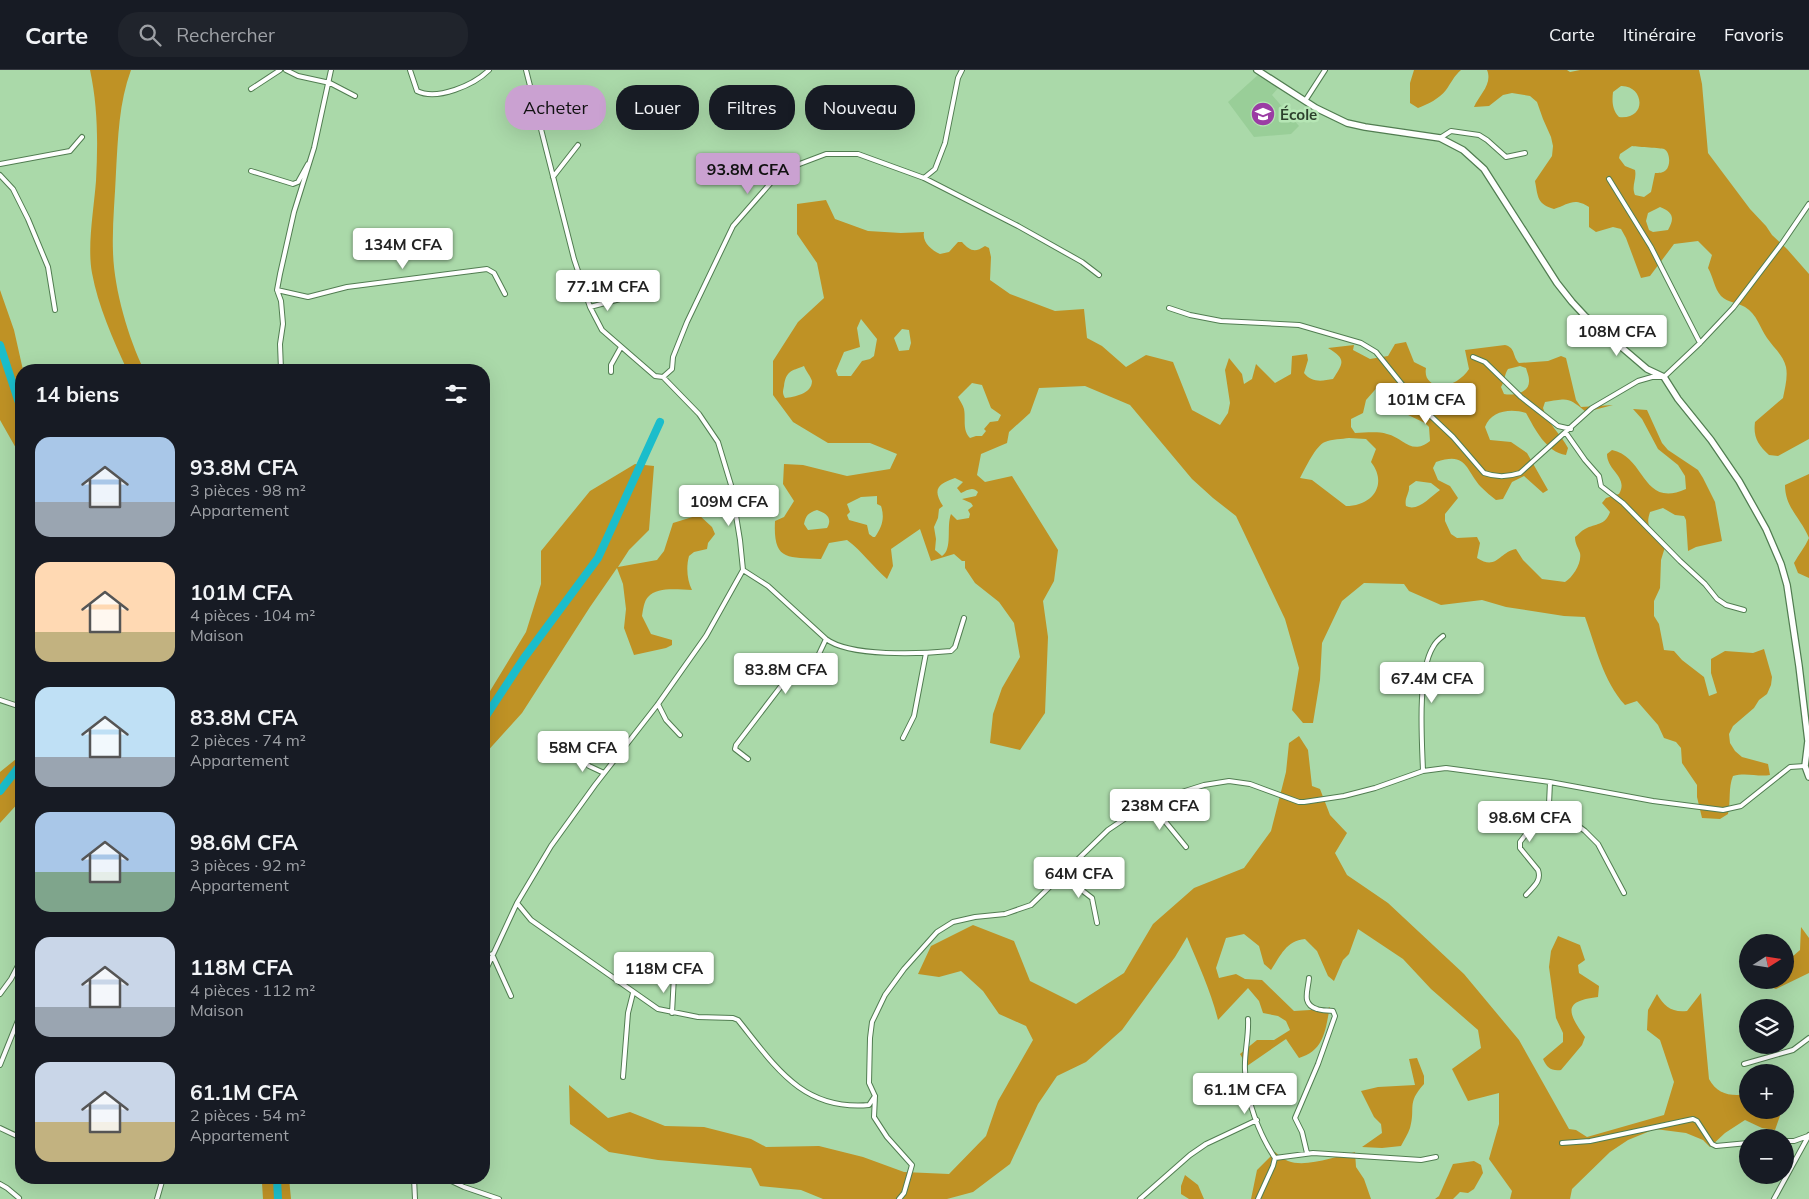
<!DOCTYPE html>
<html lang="fr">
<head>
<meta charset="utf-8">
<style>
  :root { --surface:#171b24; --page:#20242c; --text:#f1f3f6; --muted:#9ea1a6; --line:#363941; --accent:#caa1d1 }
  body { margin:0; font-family:Mulish,sans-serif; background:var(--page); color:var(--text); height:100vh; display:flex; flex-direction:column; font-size:19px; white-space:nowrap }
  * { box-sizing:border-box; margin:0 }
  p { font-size:16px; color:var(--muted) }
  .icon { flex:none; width:28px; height:28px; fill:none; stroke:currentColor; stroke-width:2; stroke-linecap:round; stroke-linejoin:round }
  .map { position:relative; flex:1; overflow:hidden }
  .sheet { position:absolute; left:15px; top:294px; width:475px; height:820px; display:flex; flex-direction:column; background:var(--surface); border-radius:20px; box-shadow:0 5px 20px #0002 }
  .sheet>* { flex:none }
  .banner { position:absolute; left:505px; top:15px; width:475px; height:45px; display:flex; gap:10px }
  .needle { width:32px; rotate:78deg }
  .fabs { position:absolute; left:1739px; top:864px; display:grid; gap:10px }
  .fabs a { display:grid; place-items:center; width:55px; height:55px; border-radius:50%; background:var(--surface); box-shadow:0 5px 20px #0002; font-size:25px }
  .price { position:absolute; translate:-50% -42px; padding:0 11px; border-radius:5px; background:#fff; color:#222; font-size:16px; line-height:32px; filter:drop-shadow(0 1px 2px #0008) }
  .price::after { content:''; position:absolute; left:50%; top:30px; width:15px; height:11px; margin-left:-8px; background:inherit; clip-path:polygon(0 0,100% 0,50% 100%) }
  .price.current { background:var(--accent); color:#111 }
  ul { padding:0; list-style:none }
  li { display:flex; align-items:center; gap:15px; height:125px; padding:0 20px }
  li span { display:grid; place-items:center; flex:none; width:140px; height:100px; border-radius:15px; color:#555 }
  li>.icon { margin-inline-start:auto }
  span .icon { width:60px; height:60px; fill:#fffc; stroke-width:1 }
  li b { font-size:21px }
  h2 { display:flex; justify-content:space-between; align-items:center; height:60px; padding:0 20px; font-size:21px }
  .chip { padding:0 18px; border-radius:20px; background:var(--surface); box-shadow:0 5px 20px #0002; font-size:18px; line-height:45px }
  .chip.current { background:var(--accent); color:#111 }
  header { display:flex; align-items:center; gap:30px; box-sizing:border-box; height:70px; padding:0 25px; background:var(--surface); border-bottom:1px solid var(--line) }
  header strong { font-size:24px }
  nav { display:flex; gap:28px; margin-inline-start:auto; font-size:18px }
  .search { width:350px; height:45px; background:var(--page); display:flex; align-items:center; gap:12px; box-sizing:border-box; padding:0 18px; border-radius:20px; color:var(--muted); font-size:19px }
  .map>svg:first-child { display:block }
</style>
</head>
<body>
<header>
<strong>Carte</strong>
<div class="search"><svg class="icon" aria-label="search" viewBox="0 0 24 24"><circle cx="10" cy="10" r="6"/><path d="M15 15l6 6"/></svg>Rechercher</div>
<nav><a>Carte</a><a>Itinéraire</a><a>Favoris</a></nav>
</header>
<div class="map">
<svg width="1809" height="1129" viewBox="0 0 1809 1129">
  <rect width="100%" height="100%" fill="#aad9a9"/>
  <path fill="#99ce98" d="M1259,4l20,13 -7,8 27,31 -8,8 -37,3 -26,-35z"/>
  <path fill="#bf9225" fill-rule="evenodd" d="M90,0h41c-12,32 -13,68 -15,102 -1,26 -4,54 -3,80 1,37 15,85 31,118h-17c-14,-31 -29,-64 -35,-97 -5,-27 2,-65 4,-92 2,-38 2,-74 -6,-111z
    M1414,0h47c-7,6 -10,13 -15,20 -7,9 -18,14 -28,18l-8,-5v-20z
    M1487,0h80l3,2 10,-2h119l3,14 6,69 42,56 16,17 6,9 15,14 22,25v165l-31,17 -9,-1c-11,-10 -16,-18 -14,-33l28,-24c2,-10 5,-21 3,-31 -3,-12 -12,-19 -19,-29 -7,-10 -10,-24 -22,-31 -8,-5 -17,-4 -24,-11 -7,-8 -8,-20 -13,-28l4,-13 -14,-14 -24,3 -24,32 -9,2 -15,-40 -5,-9 -8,-2 -17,5 -7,-5v-20c-15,-10 -20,-3 -35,2 -17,-5 -16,-12 -19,-28l17,-25 1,-10 -2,-9 -8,-18 -6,-17 -7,-6 -18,-3 -9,2 -14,11 -15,1c5,-12 19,-23 13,-37zM1621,16c23,-1 27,34 -2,31 -7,-7 -7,-16 -6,-25zM1632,76c7,1 29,2 32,3 6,3 7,16 2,21 -3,3 -7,3 -11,3l-4,19 -7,5 -9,-2c-4,-9 2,-16 0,-25l-10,-4 -6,-8 1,-4zM1660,137c13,5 15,11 8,23l-15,2 -4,-2 -3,-9 2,-8z
    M826,130l9,19 33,12 33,2 23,-1c-2,10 7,18 16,22l9,-2 9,-10h4c8,9 13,11 23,4l4,2 2,9 -1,23 20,14 45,17 29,-2 3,29 15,8 24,21 20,-12 27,7 19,48 28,15 8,-12 2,-10 -5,-33 4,-12 13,16 2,10 8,-5 4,-15 19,19 16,-9 1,-18 15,-2 1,6 -4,13c8,10 18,8 29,6 11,-17 13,-20 -5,-31l26,-3 -1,5 17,9 18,-3 7,-12 11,-2 8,20 12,6c-2,12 5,15 14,20 11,-3 23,-9 29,-19l-4,-19 40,-5c11,3 7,11 14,18l29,-2 13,-5 5,2 10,42 5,7 32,-2 -27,7c-18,-15 -17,-14 -41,-10l-2,6c4,15 18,26 25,40l-2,7c-20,-3 -31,-26 -40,-42 -16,-5 -35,-2 -41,14l5,13 21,2 16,11 21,37 -5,3 -19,-17 -12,6 -9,17 -7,1c-5,-4 -10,-8 -15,-13 -16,-18 -14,-36 -45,-25l-3,6 5,12 12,6 8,12 -13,16v7l6,13 6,4 20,-1 3,6 -3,15c20,13 22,-6 39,-9l7,11 19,19 23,3c8,-5 17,-19 15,-29 -2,-6 -5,-9 -5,-16 3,-2 6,-6 10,-8 11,-6 20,-3 25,-17l-8,-9 4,-5 13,-4c10,-17 -12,-23 -12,-40l5,-4c34,7 30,59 74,39l-1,-13 -7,-11 -20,-16 -16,-30 -9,-10 14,1 15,33 6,7 30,20 5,8 12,24 7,39 -26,6 -8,4 -2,-31 -2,-4 -9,-1 -12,-7 -13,4c-6,18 4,19 15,30v5l-4,13 -1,28 -6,13v15l5,8 5,26 10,1 8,9 22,17 5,19 8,-3 -6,-20v-14l14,-8 28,2 11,-4 8,28 -1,8 -4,9 -8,6 -5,8 -21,18 -4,8 1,9 5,8 7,6 26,7 2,11c-13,2 -24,-3 -37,1 -5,12 -2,25 -5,38l-8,5 -18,-1 -5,-21v-12l-15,-22 -1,-15 -5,-6 -12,-4 -6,-13 -21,-24 -12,4c-22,-24 -29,-58 -40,-88l-21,-1 -58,-9 -24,-7 -41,5 -32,-14 -5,-7 -40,-1 -22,18 -20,42 -2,37 -7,43h-10l-11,-13 7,-42 -14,-49 -49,-103 -23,-18 -21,-19 -62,-74 -45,-19 -46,2 -9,25 -21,19 -2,11 -26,11 -4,21 8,7 27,-6 46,74 -4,31 -11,20 5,36 -3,76 -25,37 -30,-7 3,-29 9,-26 18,-31 -6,-34 -15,-21 -24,-19 -10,-15v-7h-3l-8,-7 -23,7 -11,-32 -29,20 2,17 -6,13c-15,-13 -24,-27 -40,-39l-18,3 -8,16c-34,-2 -48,2 -46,-38l9,-4 10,-16 -11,-17 1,-20 19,1 44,11 43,-7 7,-15 -27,-11h-42l-35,-21 -20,-27v-34l25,-39 26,-24 -7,-35 -20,-29v-30zM861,249l16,20 -3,17 -4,3 -8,2 -11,15h-13l-2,-5 8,-19 16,-5 -3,-19zM902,259l7,1 2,13 -2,7 -10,1 -5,-13zM804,296c2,5 7,11 8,15 0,13 -18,16 -27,17 -3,-5 -2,-7 -1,-12 2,-15 7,-15 20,-20zM1520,296l6,2c1,4 3,8 3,12 1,13 -15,16 -25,14l-3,-7c4,-6 3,-12 7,-18zM972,313l10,2 9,23 10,7 -3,6 -8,1 -6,7 2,2 -4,5h-6l-6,2c-8,-8 -4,-19 -6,-29 -1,-4 -4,-8 -6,-12zM1381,313l10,7 6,15 9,9 19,9 4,4 1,14c-19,15 -26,-3 -43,-7 -10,-3 -22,-1 -32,-1l-4,-6v-8l12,-6 3,-13zM1349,368l17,1 10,10 -5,13c17,22 2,44 -25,44l-34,-26 -12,-2c5,-9 16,-33 25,-36 7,-3 17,-3 24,-4zM955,408l8,4 -6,6 4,5c6,-3 12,-7 17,-1l-2,4 -14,3 9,4 2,3 -5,4 2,4 -1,4 -12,2 -6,-6c-5,13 2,35 -9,42l-7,-6 1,-11 -2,-12 4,-9 1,-9 4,-3c-11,-17 -5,-22 12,-28zM1416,411l15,2 9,7c-10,7 -22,22 -34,16 -2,-8 4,-13 3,-20zM877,426v8l4,2c4,12 1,21 -6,31h-2l-4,-3 -2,-9 -18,-5 -2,-5 3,-3 -3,-8 14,-7zM817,440c9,3 16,8 10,18l-19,2 -4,-6c2,-9 4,-11 13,-14z
    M0,220l14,40 9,40h-2v87l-21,-37z
    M635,394l19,2 -5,64 -20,20 -11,17 39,-7 7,-9 9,-28 26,-8 13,12 3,7 -7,9 -1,6 -13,3 -5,4c-3,11 -2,24 3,34 -13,0 -34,-4 -44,7 -4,4 -5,13 -6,19l9,18 21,6v5l-6,3 -32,7 -10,-27 2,-19 -3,-25 -6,-16 -27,39 -68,106 -38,42v-54l42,-69 15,-48v-33l49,-60z
    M1809,404v104l-11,-5 -4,-10c5,-9 11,-16 15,-25 -8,-20 -24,-30 -24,-53z
    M1299,666l9,14 4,36 8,3 10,26 17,18 -12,20 12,22 41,28 76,71 55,66 50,89 7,1 11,7 77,-22 10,-33 -14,-42 -13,-10 1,-20 9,-16c7,12 15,19 30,17l14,-18 8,86c8,15 22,18 38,15l1,16h34l-7,20 -13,-2 -17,-8 -20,13 -15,14 -7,-7 -17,-7 -31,-4 -27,11 -18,12 -38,37 -2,10h-60l2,-8 -23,-32 10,-35v-31l-31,8 -16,-32 29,-21 -3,-18 -47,-41 -28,-30 -45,-30 -9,25 -6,6 -9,21 -6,-5 -11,-25 -12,-12c-19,2 -24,16 -34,31l-7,-6 -5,-18 -15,-12 -18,4 -10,30 3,10 17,-4 9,5 17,1 32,31 32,-2 4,-2c-5,23 -5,43 -31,51l-13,-19 -39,27 -7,-12 17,-14h17l16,-10 -4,-9 -8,-5 -15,-3 -4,-12 -11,-13 -30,32c-7,-29 -20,-56 -31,-83l-12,20 -53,73 -36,32 -29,14 -19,28 -28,60 -37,28 -26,7h-124l-22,-9 -41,-4 -9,-18 -93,-8 -49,-8 -39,-28 -1,-39 39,33 22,-6 35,14 39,1 47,12 15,8 53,-1 44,11 41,15 45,2 37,-38 12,-35 35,-61 -7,-14 -27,-12 -16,-23 -22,-20 -22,6 -21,-3 13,-28 42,-21 41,16 16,40 46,23 48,-31 29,-49 41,-36 50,-20 27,-37 15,-59 3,-29z
    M21,685v45l-21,23v-51z
    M1801,857l8,11v35l-33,16 -6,-2 -9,-7h24v-22l7,-1 8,-7z
    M1558,866l22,9 5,15 -7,5 1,8 20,13 -1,11c-36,4 -30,16 -13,40l-3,8 -21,25c-10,1 -14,-2 -18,-11l20,-17v-9l-7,-15 -7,-51 2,-16z
    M1417,988l7,18v8c-18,20 -8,23 -14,44 -2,6 -6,12 -9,18l-19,2 -20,-1 20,-14 -1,-9 -7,-7 -13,-26 17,-4 37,-2 -6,-26z
    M1275,1082c4,3 8,7 13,9 18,7 49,-5 67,-9l1,15 8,12 7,20h-120l6,-29z
    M1474,1091l7,4 2,8 -9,16 -6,4 -8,-1 -7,7h-18l4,-3 14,-32z
    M1185,1105l13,10 6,14h-15l-8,-5v-8z
    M258,1108h31l2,21h-28l-1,-16z"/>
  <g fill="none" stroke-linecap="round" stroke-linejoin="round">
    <path stroke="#1bbdcb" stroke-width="8" d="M0,275l21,64
      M484,649l40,-61 74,-100 62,-136
      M0,721l21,-27
      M277,1108l1,21"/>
    <g stroke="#517d51" stroke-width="6">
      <path id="street" d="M286,0l12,6 32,7 25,13
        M410,0l7,21c20,10 57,-6 72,-21
        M251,19l29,-19
        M1305,31l20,-31
        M1440,68l11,-7 28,4 8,5 19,17 19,-4
        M0,94l70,-13 12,-14
        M251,101l42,13 5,-2 10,-18
        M0,105l13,14 15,30 20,48 7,43
        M553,107l25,-32
        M924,108l11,-9 10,-26 13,-65 4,-8
        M1609,109l42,68 49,96
        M277,220l31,7 39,-10 140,-18 7,4 11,21
        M590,237l30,-8
        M1169,238l21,7 31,6 78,4 62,18 15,9 41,51 36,34 31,36c11,4 24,4 36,0l72,-65 46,-27 14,-4h12l36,-34 33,-35 50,-66 26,-38
        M1473,287l12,5 36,35 37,29 13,3
        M281,300l-1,-26 3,-20 -2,-23 -4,-11 3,-16 14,-62 20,-64 17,-78
        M611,302v-7l10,-18
        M663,307l9,-8 1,-12 14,-35 46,-96 42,-48 14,-10 37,-14h32l66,24 94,48 64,36 17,13
        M1566,363l19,27 14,16 2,10 22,17 57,58 25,23 12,15 9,6 18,5
        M743,500l25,16 58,53c24,18 94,15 125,12l4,-4 9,-29
        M0,630l21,7
        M658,634l8,16 14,15
        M903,668l11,-22 12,-63
        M575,682l14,14 15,7
        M748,689l-13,-10 1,-4 49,-64 33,-25 8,-17
        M1423,701c-1,-30 -6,-98 10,-124 2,-4 6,-8 10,-11
        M1150,733l36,44
        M1549,734l36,27 13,13 26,49
        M1062,805l30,23 5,25
        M1526,825c7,-8 16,-14 12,-25l-18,-22v-6l29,-38 1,-22
        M517,833l14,17 127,89 40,8 35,1 5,2c37,46 64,91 131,85l6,-9
        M492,884l19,42
        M484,904l33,-71 34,-57 44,-61 63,-81 48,-68 37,-66 -3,-30 -9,-55 -13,-43 -19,-28 -36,-37 -8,-1 -53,-46 -12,-23 -16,-48 -48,-189
        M0,924l11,-15 10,-19
        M672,943l2,-37
        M1248,949c1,18 -4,34 -3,51 1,30 14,64 30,88l38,-5 108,7 15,-3
        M1744,994l49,-14 16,-12
        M0,995l21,-52
        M623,1007l5,-64 5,-20
        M0,1058l21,10
        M1785,1071h9l14,-5
        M1562,1073l28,-2 103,-22 4,2 15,23 4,2 32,-3
        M1307,1083l-5,-21 -7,-14 23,-54 17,-48 -2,-5c-5,-1 -11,0 -16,-2 -16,-5 -9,-18 -8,-31
        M414,1108l1,21
        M445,1108l19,9 35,12
        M0,1114l7,4 12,10
        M157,1129l6,-21
        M899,1129l5,-6 8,-28 -25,-28 -13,-20 1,-21 -6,-13 1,-45 2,-16 13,-27 19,-26 33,-37 16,-10 22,-5 30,-3 26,-9 77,-75 31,-21 27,-12 38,-12 25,-4 21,3 49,18h5l40,-6 31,-8 48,-17 23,-3 104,14 103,19 70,9 18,-4 49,-39 15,-1
        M1140,1129l50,-44 16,-11 51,-24
        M1258,1129l15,-33 2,-8
        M1774,1129l35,-64"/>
    </g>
    <g stroke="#517d51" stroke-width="8">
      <path id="secondary" d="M1257,0l59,38 31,15 18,4 75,11 23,12 21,19 73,114 15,19 13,14 62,53 17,8 14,22 33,41 28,41 27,48 15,35 6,21 12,81 9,75 -3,25 4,11"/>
    </g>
    <use href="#street" stroke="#fff" stroke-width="4"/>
    <use href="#secondary" stroke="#fff" stroke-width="5.5"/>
  </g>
  <defs>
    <g id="school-disc" transform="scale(1.25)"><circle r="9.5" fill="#9b3ca4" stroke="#b6e6b5"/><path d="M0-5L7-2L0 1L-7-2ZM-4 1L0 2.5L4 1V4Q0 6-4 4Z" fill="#fff"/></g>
  </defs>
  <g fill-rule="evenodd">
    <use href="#school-disc" x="1263" y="44"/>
  </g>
  <g text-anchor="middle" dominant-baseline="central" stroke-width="5" stroke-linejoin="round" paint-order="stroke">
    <g font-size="15" font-weight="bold" fill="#2c402c" stroke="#b6e6b5" text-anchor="start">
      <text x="1280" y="44">École</text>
    </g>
  </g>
</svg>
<div class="fabs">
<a><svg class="needle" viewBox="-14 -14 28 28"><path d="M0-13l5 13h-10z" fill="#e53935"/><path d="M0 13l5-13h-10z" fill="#9ea1a6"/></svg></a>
<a><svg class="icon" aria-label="layers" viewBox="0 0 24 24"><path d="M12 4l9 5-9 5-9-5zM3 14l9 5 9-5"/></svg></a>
<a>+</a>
<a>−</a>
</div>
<b class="price current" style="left:748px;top:125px">93.8M CFA</b>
<b class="price" style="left:403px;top:200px">134M CFA</b>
<b class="price" style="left:608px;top:242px">77.1M CFA</b>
<b class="price" style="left:1617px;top:287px">108M CFA</b>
<b class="price" style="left:1426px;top:355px">101M CFA</b>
<b class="price" style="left:729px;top:457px">109M CFA</b>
<b class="price" style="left:786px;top:625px">83.8M CFA</b>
<b class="price" style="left:1432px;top:634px">67.4M CFA</b>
<b class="price" style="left:583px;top:703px">58M CFA</b>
<b class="price" style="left:1160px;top:761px">238M CFA</b>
<b class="price" style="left:1530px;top:773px">98.6M CFA</b>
<b class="price" style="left:1079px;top:829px">64M CFA</b>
<b class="price" style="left:664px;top:924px">118M CFA</b>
<b class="price" style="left:1245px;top:1045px">61.1M CFA</b>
<div class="banner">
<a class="chip current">Acheter</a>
<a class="chip">Louer</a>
<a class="chip">Filtres</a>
<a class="chip">Nouveau</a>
</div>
<section class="sheet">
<h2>14 biens<svg class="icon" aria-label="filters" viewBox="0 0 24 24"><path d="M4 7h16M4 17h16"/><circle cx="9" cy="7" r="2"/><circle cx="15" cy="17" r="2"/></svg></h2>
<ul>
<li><span style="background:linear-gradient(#a9c7e8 65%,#9aa5b1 0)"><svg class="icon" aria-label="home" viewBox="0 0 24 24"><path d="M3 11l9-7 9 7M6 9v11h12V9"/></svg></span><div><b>93.8M CFA</b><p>3 pièces · 98 m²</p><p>Appartement</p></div></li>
<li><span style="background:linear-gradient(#ffd9b3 70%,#c2b280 0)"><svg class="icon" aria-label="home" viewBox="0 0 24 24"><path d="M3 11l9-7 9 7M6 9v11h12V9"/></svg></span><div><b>101M CFA</b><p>4 pièces · 104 m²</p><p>Maison</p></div></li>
<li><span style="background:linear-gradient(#bfe0f5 70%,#9aa5b1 0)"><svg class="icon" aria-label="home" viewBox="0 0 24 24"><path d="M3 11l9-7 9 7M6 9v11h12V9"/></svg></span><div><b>83.8M CFA</b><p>2 pièces · 74 m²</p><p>Appartement</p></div></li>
<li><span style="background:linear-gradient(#a9c7e8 60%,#7fa58c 0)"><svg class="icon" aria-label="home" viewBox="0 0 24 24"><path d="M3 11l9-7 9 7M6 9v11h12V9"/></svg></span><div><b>98.6M CFA</b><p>3 pièces · 92 m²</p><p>Appartement</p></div></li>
<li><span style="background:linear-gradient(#c9d6e8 70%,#9aa5b1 0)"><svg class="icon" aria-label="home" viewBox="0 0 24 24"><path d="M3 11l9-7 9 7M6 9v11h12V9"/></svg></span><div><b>118M CFA</b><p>4 pièces · 112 m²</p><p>Maison</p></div></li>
<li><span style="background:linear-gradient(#c9d6e8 60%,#c2b280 0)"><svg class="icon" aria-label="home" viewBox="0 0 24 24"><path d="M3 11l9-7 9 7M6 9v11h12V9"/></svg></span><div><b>61.1M CFA</b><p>2 pièces · 54 m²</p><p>Appartement</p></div></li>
</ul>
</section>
</div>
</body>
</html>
